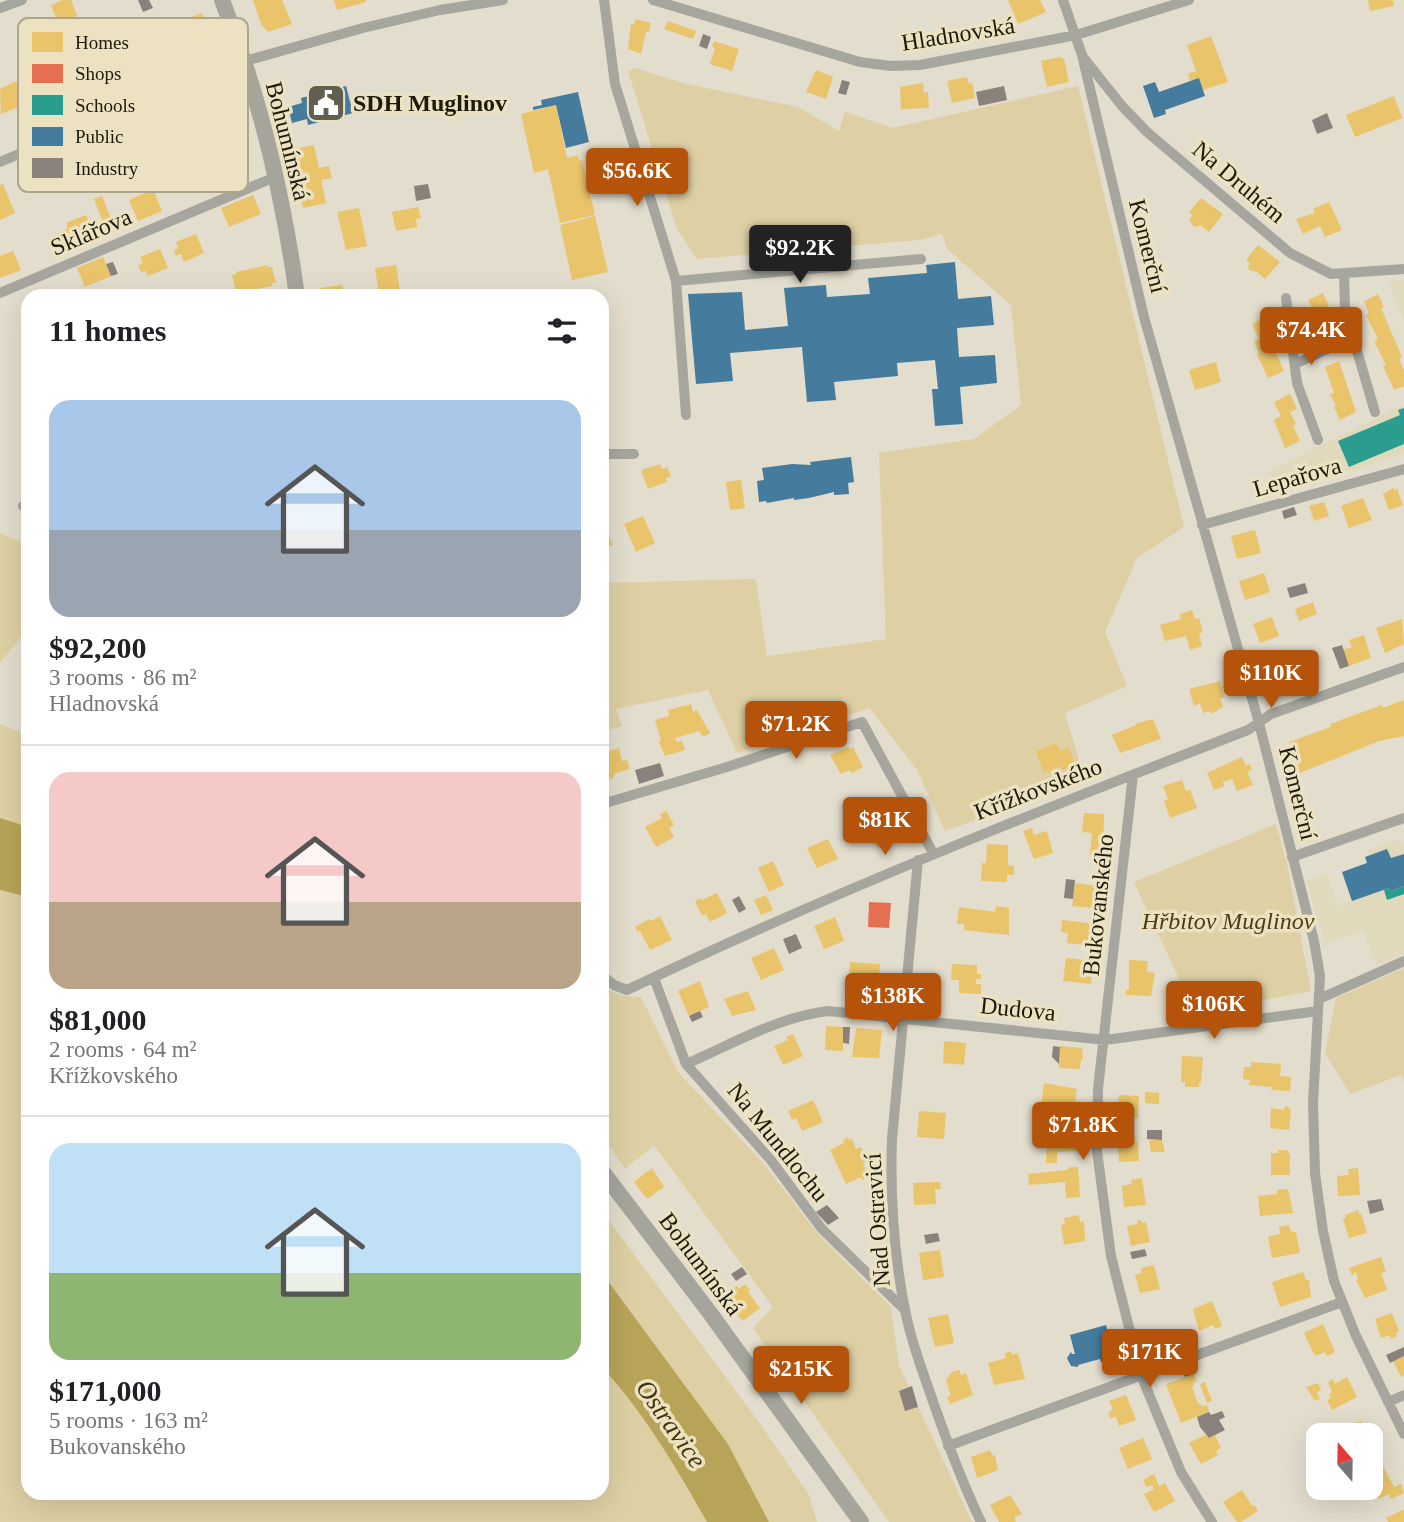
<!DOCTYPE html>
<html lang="en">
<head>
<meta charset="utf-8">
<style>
  :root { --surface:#fff; --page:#f2f2f2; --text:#202124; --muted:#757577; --line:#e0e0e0; --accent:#b45309 }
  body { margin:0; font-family:"Times New Roman",serif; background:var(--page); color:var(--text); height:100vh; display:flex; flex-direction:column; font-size:26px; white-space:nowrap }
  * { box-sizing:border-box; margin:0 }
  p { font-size:23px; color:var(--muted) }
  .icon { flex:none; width:38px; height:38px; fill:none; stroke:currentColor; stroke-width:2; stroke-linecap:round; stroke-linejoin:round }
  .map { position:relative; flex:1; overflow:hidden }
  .sheet { position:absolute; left:21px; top:289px; width:588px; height:1211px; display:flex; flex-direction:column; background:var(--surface); border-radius:21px; box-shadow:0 7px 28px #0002 }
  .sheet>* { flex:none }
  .needle { width:46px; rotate:340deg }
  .buttons { position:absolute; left:1306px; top:1423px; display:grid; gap:14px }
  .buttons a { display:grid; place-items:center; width:77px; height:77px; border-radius:14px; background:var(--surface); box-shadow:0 7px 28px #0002; font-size:35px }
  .price { position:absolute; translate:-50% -60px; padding:0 16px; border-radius:7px; background:var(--accent); color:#fff; font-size:23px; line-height:46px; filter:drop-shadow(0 2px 4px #0008) }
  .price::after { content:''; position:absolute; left:50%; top:42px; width:21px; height:16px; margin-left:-10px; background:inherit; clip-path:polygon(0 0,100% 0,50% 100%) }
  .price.selected { background:#222; color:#fff }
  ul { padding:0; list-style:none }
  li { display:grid; align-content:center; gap:14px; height:371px; padding:0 28px }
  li+li { border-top:2px solid var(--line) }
  li span { display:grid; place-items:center; height:217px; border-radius:21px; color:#555 }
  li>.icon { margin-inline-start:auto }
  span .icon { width:126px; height:126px; fill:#fffc; stroke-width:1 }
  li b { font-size:30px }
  h2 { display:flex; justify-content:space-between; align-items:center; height:84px; padding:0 28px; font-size:30px }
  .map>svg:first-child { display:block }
</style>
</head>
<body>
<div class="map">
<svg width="1404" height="1522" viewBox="0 0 1404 1522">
  <rect width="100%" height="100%" fill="#e2ddcc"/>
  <path fill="#e1d9bc" d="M1404,279v41l-15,-37z
    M1404,404v50l-128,38 -7,-20z
    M1399,839l2,4 3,-1v111l-28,12 -13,-35 -38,14 -18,-63 20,-7 11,31 14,-4 -10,-29 25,-9 -2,-6 4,-2 -1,-5z"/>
  <path fill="#ded0a4" d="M635,68l52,16 111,23 41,24 6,-19 48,16 185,-42 106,441 -47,31 -32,74 22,54 -62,27 20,67 -140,51 -28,-61 -47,-62 -133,45 -29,-63 -92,19 6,17 -20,6v-149l154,-4 11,77 119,-17 -7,-186 95,-14 47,-34 -10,-100 -64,-56 -5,-15 -23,6 -222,19 -20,-30 -49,-158z
    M0,533l28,12v83l-28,35z
    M0,724l28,11v92l-28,-9z
    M1276,824l11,40 24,127 -116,22 -61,-131z
    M0,890l28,7v596h574v-126c42,46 74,100 105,155h-707z
    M1404,968v113l-3,-6 -51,19 -25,-41 11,-55z
    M602,984c10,11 24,13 39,13l37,75 85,91 55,71 73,73 8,59 73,156h-83l-136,-194 20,-21 -119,-162 -29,24 -23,-34z
    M602,1211l159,214 48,70 8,27h-48l-41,-78 -126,-171z"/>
  <path fill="#b7a458" d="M0,818l28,9v70l-28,-7z
    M602,1273l126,171 41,78h-62c-31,-55 -63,-109 -105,-155z"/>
  <path fill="#e9c46a" d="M63,0h8l6,16 -19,7 -7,-18z
    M253,0h29l10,24 -24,8 -7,-8z
    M334,0h32v2l-29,8z
    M1008,0h32l6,12 -28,12z
    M1368,0h25l1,6 -24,5z
    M202,13l18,43 -23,10 -6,-15 -8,-5 3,-8 -6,-16z
    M636,19l15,4 -2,9h-3l-5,22 -13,-5 3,-25 3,1z
    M668,21l28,10 -3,8 -29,-10z
    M1211,36l17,46 -25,8 -4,-12 -9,3 -2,-7 8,-3 -9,-26z
    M714,41l25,8 -7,22 -22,-7 5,-16 -3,-1z
    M1060,57l4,2 5,23 -22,5 -6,-26z
    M816,70l17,7 -7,22 -20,-7z
    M967,77l2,7 3,-1 3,15 -23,5 -5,-22z
    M14,82h4l3,7 -4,2 6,14 -22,9 -1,-25z
    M923,83l1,10 4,-1 1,16 -28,1 -1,-22z
    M1394,96l8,22 -47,19 -9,-22z
    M556,105l11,53 11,-3 1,6 3,-1 13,55 -35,8 -12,-54 -14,4 -13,-59z
    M314,145l5,23 10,-2 3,12 -11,2 5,23 -23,5 -12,-58z
    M3,184l12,29 -15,7v-35z
    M153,189l9,22 -24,10 -9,-21z
    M253,195l8,19 -32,13 -8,-19z
    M102,196l14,35 -8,3 -14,-35z
    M1201,198l22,16 -14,18 -9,-7 -2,2 -5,-1 -4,-6 4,-5 -4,-3z
    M1329,202l13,28 -17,7 -5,-11 -17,8 -7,-15 19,-6 -2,-4z
    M418,207l3,11 -5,1 1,8 -21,4 -4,-19z
    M359,208l8,38 -21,4 -9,-38z
    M86,215l9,24 -32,13 -7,-18 12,-6 -2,-5z
    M595,216l13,56 -36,8 -12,-55z
    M196,234l8,19 -20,9 -3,-8 -5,2 -2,-6 4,-2 -2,-6z
    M1258,245l22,17 -15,17 -8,-7 -8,-2 -1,-4 2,-3 -4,-3z
    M160,249l8,19 -20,8 -2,-5 -5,1 -3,-7 5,-1 -3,-7z
    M13,251l8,19 -21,8v-22z
    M103,257l8,19 -26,11 -8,-19z
    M268,265v2h4l4,16h-4v3l-32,6v-2l-4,1 -4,-16 5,-1 -1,-2z
    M396,265l4,27 -21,3 -4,-27z
    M342,285l2,11h-23l-1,-8z
    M1323,293l6,13 -5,2 6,12 -5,2 6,12 -15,7 -5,-12 4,-3 -5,-12 4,-2 -6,-12z
    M1378,294l6,13 -3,1 21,49 -3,2 5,11v16l-10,4 -11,-24 3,-1 -12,-24 4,-2 -12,-24 3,-1 -5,-13z
    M1268,316l7,15 -5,3 5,12 -2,1 11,24 -16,7 -11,-24 2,-1 -5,-12 5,-2 -7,-15z
    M1339,361l17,51 -16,8 -6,-13 2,-1 -6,-12 4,-1 -9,-26z
    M1216,362l5,20 -26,8 -6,-20z
    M1290,394l7,15 -7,3 6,12 -3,2 7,15 -15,7 -11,-28 7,-4 -7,-14z
    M660,464l2,5 5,-2 4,9 -5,2 1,4 -19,7 -7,-19z
    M741,480l4,28 -15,2 -4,-28z
    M1393,488l1,2 3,-1 6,16 -14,5 -6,-16z
    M1363,498l9,22 -23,8 -8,-22z
    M1324,502l5,14 -15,5 -5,-15z
    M602,515l11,30 -11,4z
    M643,516l12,27 -19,9 -12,-28z
    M1255,530l6,23 -24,6 -6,-23z
    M1264,573l6,19 -25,8 -6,-19z
    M1313,602l4,12 -18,7 -4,-12z
    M1192,610l3,9 4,-1 4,14 -4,1 3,13 -12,4 -4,-14 -21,5 -5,-16 21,-6 -1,-5z
    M1272,617l7,19 -19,7 -7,-19z
    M1402,619l2,25 -19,9 -9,-25z
    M1364,635l7,23 -22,8 -6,-16 9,-3 -3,-7z
    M1285,665l1,3 5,-3 8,19 -20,8 -8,-19z
    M1220,681l4,16 -4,1 3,9 -12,7 -1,-3 -7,2 -3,-10 -6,3 -5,-17z
    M1404,700v36l-25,5 -79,32 -11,-31 42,-15 -1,-3 52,-19 1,3z
    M691,704l2,8 4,-2 13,23 -7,4 -4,-6 -24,7 2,4 5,-1 3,9 -20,6 -6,-14 2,-2 -6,-20 14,-4 -1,-6z
    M1153,719l8,20 -41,14 -8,-18 24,-10 -1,-1z
    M1057,743l3,8 9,-3 6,17 -13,5 -1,-4 -17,7 -8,-22z
    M849,747v2l4,-2 10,20 -11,6 -2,-3 -9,4 -11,-19z
    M619,748l3,13 5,-1 3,9 -15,4 -2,5 -9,2 -2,-27z
    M1242,757l4,9 4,-2 2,6 -5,2 6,13 -16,6 -5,-12 -9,3 1,4 -10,4 -7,-17z
    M1182,780l4,11 4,-1 7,18 -27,10 -6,-17 4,-2 -5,-13z
    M885,805l15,28 -22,15 -7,-13 3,-1 -2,-4 -5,3 -7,-15z
    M666,811l8,14 -5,3 5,9 -18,10 -11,-20 17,-9 -2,-4z
    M1084,813l20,1 -1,42 -13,-1 2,-22 -10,-1z
    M1032,828l2,7 13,-4 6,22 -19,6 -11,-28z
    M828,839l10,20 -21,9 -10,-20z
    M987,844l21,1v20l6,1v9h-7v7l-26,-1 1,-18h4z
    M773,861l11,24 -15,7 -11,-24z
    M1075,883l21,3 -2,22 -22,-2z
    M717,893l10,20 -17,9 -4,-8 -4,2 -7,-15 6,-3 1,2z
    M766,895l7,15 -12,5 -7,-15z
    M996,906l13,2v27l-45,-5v-6h-7l2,-17 36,5z
    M660,916l12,24 -22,10 -10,-19 -2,1 -3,-5 14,-8 2,2z
    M835,917l9,24 -20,8 -10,-23z
    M1062,920l35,4 -1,12 -4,-1 -1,11 -24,-3 1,-10 -7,-1z
    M774,948l10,22 -23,10 -10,-22z
    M1066,958l27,3 -2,23 -28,-3z
    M1129,960l19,1 -1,11 8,1 -4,23 -25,-1v-5h3z
    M850,962l30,2 -2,29 -30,-2z
    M952,964l25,1v9h4v5h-5v5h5v10l-22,-1v-13h-8z
    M700,981l9,26 -20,9 -11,-25z
    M748,991l8,19 -24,6 -8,-17z
    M826,1026l17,1v24l-18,-1z
    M856,1028l26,2 -3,28 -27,-1z
    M793,1034l10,22 -20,9 -9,-19 14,-6 -2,-3z
    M944,1041l22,2 -2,22 -21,-2z
    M1060,1046l22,2 1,11h-2l-1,10 -21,-1z
    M1182,1056l21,1 -2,26h-2v4h-14v-5h-4z
    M1251,1062l30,2 -1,12 11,1 -1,14 -19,-1 1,-3 -23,-2 1,-5 -7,-1 1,-12h7z
    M1044,1083l33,6 -2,14 4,1 -1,9 -12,-1v-3l-25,-3z
    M1145,1092l14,1v11l-14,-1z
    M1119,1095l20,1 -1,22 -20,-1z
    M813,1100l10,22 -21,9 -6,-13 -4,2 -4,-9z
    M1285,1106l4,1v3h2l-2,20 -19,-2 1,-20 13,2z
    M919,1111l27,2 -2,26 -27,-2z
    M1077,1130v6l5,-1v16l-25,1v11h-11l1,-25h8v-7z
    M848,1137l1,3 3,-1 4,10 5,-2 7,14 -5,2 5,14 -6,3 -1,-3 -15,7 -16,-34 14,-7 -1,-3z
    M1129,1138h6v4h3l1,19 -20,1 -1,-19 11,-1z
    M1149,1140h13l3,12h-14z
    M1278,1150h10v3h2v22h-19v-22h7z
    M1070,1167h8l2,30 -14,1 -1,-16 -36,3 -1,-11 39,-4z
    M652,1168l12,19 -17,12 -13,-17z
    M1358,1168l2,27 -22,1 -1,-20 12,-1 -1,-6z
    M1142,1178l4,27 -22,2 -2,-21 10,-2 -1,-4z
    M940,1182l1,7h-6l1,15 -22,1 -1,-22z
    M1288,1189l5,24 -33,3 -2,-20 19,-2v-4z
    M1358,1210l1,4 2,-1 6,20 -18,5 -6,-19 3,-1 -1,-3z
    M1079,1215l1,7 4,-1 1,20 -21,4 -3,-20 4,-1 -1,-6z
    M1141,1220l1,3 4,-1 4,20 -19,4 -4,-20 10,-2v-3z
    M1289,1225l2,7h5l4,21 -28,5 -4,-21 12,-3 -1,-7z
    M940,1250l4,27 -21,3 -4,-27z
    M1381,1257l5,15 -5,1 6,17 -22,8 -9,-18 2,-1 -2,-7 -4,3 -3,-7z
    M1154,1265l6,24 -20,4 -5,-18 7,-2 -1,-5z
    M1303,1272l3,8h3l2,17 -31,10 -8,-25z
    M745,1284l5,6 -2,2 12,16 -17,13 -11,-12 -6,-10 8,-6 -2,-4 5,-3 2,3z
    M1212,1301l10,25 -7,3 -2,-4 -14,6 -6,-22z
    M1392,1313l7,18 -3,2 1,3 -6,3 -2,-4 -8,3 -6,-19z
    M948,1314l6,29 -19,4 -7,-29z
    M1323,1324l12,28 -8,4 -2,-4 -10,4 -11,-23z
    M1011,1351l1,4 6,-2 7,26 -31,6 -6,-22 18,-5 -1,-5z
    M1404,1356v19l-3,2 -8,-16z
    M959,1370l2,5 5,-2 7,22 -23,9 -3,-7 4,-1 -5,-16 6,-8z
    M1194,1374l3,7 -4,2 1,3 -2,1 3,8 3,9 2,-1 2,4 5,-2 2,7 -28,11 -15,-39z
    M1347,1377l10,20 -25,13 -5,-10 4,-2 -2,-4 3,-2 -4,-10 5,-3 2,5z
    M1205,1382l7,19 -5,2 -7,-19z
    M1318,1383l3,7 -4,2 3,7 -5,2 -9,-14z
    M1126,1395l10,25 -17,6 -3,-9 -6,1 -2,-5 5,-4 -4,-8z
    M1361,1421l6,14h-30l-1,-2z
    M1207,1434l2,4 6,-3 6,13 -5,3 2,4 -17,9 -12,-21z
    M1143,1438l9,21 -24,10 -9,-21z
    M990,1450l3,6 2,-1 3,15 -21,8 -6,-21z
    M1382,1464l12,23 7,-3 3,9 -13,6 -2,-5 -10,5 -9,-18v-8z
    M1154,1474l5,12 6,-3 10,18 -21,11 -10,-18 10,-5 -2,-4 -5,2 -4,-7z
    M1242,1490l10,16 2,-1 4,6 -17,11h-4l-14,-20z
    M1010,1495l12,19 -8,3 2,4 -2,1h-15l-9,-17z
    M1404,1509v13h-16l-2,-4z"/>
  <path fill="#e76f51" d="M869,902l22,1 -2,25 -21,-1z"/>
  <path fill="#2a9d8f" d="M1404,408v36l-55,23 -11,-26 62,-26 -2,-5z
    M1404,886v8l-17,6 -3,-10 5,-2 1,3z"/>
  <path fill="#457b9d" d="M1199,78l6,18 -40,14 1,4 -12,4 -11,-32 12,-4 4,10z
    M346,86l7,27 -45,12 -1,-6 -15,4 -4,-16 14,-4 -1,-5z
    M578,92l11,50 -23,6 -10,-43 -23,5v-3l9,-2 -1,-5z
    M955,262l3,37 33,-3 3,29 -37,3 2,29 36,-2 2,28 -37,4 3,37 -28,2 -3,-37h6l-3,-29 -38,3 1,13 -64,6 2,18 -29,2 -5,-55 -72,6 3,28 -37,3 -8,-90 54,-2 3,38 43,-4 -4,-38 42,-3 1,12 43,-3 -2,-16 59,-5 -1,-8z
    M851,457l3,25 -6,1 1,11 -15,1v-3l-25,6 -15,2v-2l-27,5 -1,-2 -7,1 -2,-21 7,-1 -2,-12 30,-4 19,1 -1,-3z
    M1387,849l4,9 13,-4v32l-14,5 -1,-3 -37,13 -10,-29 25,-9 -2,-6z
    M1106,1325l5,20 -3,1 4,14 -11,2 -1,-3 -22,6v2l-7,-1 -4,-8 4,-6 1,2h3l-5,-19z"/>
  <path fill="#8a817c" d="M138,0h11l4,8 -10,4z
    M703,34l8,3 -4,12 -8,-3z
    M842,80l8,2 -4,13 -8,-2z
    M1004,86l3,14 -28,6 -3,-14z
    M1327,113l6,15 -16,6 -5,-14z
    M428,184l3,14 -15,3 -2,-15z
    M113,262l5,12 -7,2 -5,-12z
    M1294,507l3,8 -13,4 -2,-8z
    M1305,583l3,10 -18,5 -3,-10z
    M1342,645l7,21 -9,3 -8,-21z
    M660,763l4,13 -25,8 -4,-14z
    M1066,879l9,1 -2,19 -9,-1z
    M739,896l7,13 -7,4 -7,-13z
    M796,934l6,14 -13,6 -6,-15z
    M700,1011l3,6 -11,5 -3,-6z
    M843,1027h7l-1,17 -6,-1z
    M1053,1046l7,1 -1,17 -7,-7z
    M1147,1130h15v10l-15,-1z
    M1381,1199l3,11 -14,4 -3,-13z
    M827,1205l12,13 -11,7 -12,-13z
    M938,1233l2,8 -14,3 -2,-9z
    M1145,1249l2,7 -15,3 -2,-7z
    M742,1267l5,7 -11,7 -5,-7z
    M1404,1347v9l-14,7 -4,-8z
    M1192,1362l4,11 -11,4 -5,-11z
    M912,1386l6,21 -13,4 -6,-20z
    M1222,1411l3,6 -6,3 6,10 -16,8 -9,-11 -3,-10 12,-5 2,3z"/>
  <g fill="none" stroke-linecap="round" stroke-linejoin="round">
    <path stroke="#a7a69e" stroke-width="10" d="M604,0l11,84 61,197 10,134
      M653,0l207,62 31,4 29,-1 156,-30 113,-35
      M1063,0l19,55 62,262 115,406 55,218 6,35 -7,127 2,70 8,58 11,50 22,55 48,98
      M0,8l22,-8
      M1083,57l39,49 25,26 143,121 41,21 73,-5
      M0,162l245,-101 118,-33 77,-18 63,-10
      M1344,274l1,36 30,102
      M676,281l245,-22
      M0,293l275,-116
      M1286,298l11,85 21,57
      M1295,364l57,-26
      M602,454h32
      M23,506l5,3
      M1202,525l202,-56
      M1133,775l-35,314 -1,62 14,105 30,119 40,97 31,50
      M602,804l125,-37 135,-45 71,131
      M1292,857l112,-39
      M918,860l-26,279c-2,57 2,115 13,171 5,26 14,52 23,77 16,47 32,91 53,135
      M602,975l12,10 13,5c203,-97 411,-179 621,-260l23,-16 133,-47
      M654,978l32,86 84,95 52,70 83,81
      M1319,999l85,-38
      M686,1064c46,-20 92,-47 142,-53l277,29 213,-29
      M1388,1402l16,-7
      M948,1446l394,-144"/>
    <path stroke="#a6a59b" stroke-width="16" d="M222,0c37,94 61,195 75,296
      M602,1171l108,142 151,209"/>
  </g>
  <defs>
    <g id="civic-square" transform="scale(2.0125)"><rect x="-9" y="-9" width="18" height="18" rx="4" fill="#625e50" stroke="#ece2c2"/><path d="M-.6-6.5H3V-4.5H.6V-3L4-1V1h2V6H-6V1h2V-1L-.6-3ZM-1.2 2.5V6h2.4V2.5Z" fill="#fff"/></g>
  </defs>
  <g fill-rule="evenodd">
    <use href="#civic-square" x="326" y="103"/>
  </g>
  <g text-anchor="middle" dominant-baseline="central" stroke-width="7" stroke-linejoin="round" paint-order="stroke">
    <g font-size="24" fill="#1d1a0e" stroke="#ece2c2">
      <text transform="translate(958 34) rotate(-9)">Hladnovská</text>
      <text transform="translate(288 141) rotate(76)">Bohumínská</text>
      <text transform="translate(1239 182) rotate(40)">Na Druhém</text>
      <text transform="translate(91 232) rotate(-23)">Sklářova</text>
      <text transform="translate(1148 246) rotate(76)">Komerční</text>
      <text transform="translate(1297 477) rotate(-16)">Lepařova</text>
      <text transform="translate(1038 789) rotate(-21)">Křížkovského</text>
      <text transform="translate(1298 793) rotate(76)">Komerční</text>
      <text transform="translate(1098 905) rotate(-84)">Bukovanského</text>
      <text transform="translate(1018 1009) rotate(6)">Dudova</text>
      <text transform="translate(778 1142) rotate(51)">Na Mundlochu</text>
      <text transform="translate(877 1220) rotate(-94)">Nad Ostravicí</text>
      <text transform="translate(701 1264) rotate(53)">Bohumínská</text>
    </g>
    <g font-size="24" font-weight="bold" fill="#1d1a0e" stroke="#ece2c2" text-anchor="start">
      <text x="353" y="103">SDH Muglinov</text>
    </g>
    <g font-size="24" font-style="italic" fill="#483d15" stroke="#ece2c2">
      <text x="1228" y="921">Hřbitov Muglinov</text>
    </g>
    <g font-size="26" font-style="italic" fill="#40350b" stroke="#ece2c2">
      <text transform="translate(671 1424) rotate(55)">Ostravice</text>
    </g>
  </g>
  <rect x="18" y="18" width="230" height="174" rx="10" fill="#ece2c2" stroke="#aea68c" stroke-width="2"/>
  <rect x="32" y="32" width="31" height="20" fill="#e9c46a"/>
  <rect x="32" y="64" width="31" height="19" fill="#e76f51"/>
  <rect x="32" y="95" width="31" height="20" fill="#2a9d8f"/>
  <rect x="32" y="127" width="31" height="19" fill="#457b9d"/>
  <rect x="32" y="158" width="31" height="20" fill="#8a817c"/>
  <g font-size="19" fill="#1d1a0e">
    <text x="75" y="49">Homes</text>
    <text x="75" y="80">Shops</text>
    <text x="75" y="112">Schools</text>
    <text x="75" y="143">Public</text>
    <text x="75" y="175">Industry</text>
  </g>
</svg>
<div class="buttons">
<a><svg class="needle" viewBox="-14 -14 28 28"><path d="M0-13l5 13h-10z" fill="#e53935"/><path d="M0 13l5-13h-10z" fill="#757577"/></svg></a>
</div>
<b class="price" style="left:637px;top:208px">$56.6K</b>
<b class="price selected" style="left:800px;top:285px">$92.2K</b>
<b class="price" style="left:1311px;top:367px">$74.4K</b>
<b class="price" style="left:1271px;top:710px">$110K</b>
<b class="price" style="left:796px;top:761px">$71.2K</b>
<b class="price" style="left:885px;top:857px">$81K</b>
<b class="price" style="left:893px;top:1033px">$138K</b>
<b class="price" style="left:1214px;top:1041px">$106K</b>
<b class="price" style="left:1083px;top:1162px">$71.8K</b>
<b class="price" style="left:1150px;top:1389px">$171K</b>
<b class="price" style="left:801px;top:1406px">$215K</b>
<section class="sheet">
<h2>11 homes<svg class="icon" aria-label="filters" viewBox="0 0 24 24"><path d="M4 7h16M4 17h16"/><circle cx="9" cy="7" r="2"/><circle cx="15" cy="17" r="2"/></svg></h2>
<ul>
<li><span style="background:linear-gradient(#a9c7e8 60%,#9aa5b1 0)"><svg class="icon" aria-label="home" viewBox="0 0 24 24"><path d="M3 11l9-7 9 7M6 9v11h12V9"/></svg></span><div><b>$92,200</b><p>3 rooms · 86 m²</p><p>Hladnovská</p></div></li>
<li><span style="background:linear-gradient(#f6c9c9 60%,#b9a48a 0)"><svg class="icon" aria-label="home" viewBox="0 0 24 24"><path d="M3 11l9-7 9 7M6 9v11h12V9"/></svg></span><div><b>$81,000</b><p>2 rooms · 64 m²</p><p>Křížkovského</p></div></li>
<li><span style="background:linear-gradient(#bfe0f5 60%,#8fb573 0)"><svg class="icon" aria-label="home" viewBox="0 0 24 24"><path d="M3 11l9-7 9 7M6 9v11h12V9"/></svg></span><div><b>$171,000</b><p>5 rooms · 163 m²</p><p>Bukovanského</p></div></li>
</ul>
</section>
</div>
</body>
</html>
